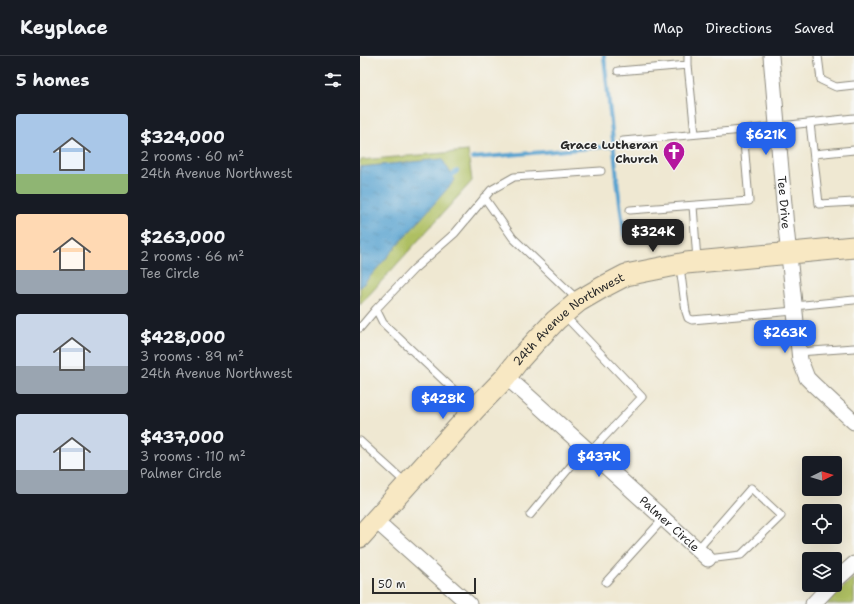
<!DOCTYPE html>
<html lang="en">
<head>
<meta charset="utf-8">
<style>
  :root { --surface:#171b24; --page:#20242c; --text:#f1f3f6; --muted:#9ea1a6; --line:#363941; --accent:#2563eb }
  body { margin:0; font-family:"Shantell Sans",sans-serif; background:var(--page); color:var(--text); height:100vh; display:flex; flex-direction:column; font-size:15px; white-space:nowrap }
  * { box-sizing:border-box; margin:0 }
  p { font-size:13px; color:var(--muted) }
  .icon { flex:none; width:22px; height:22px; fill:none; stroke:currentColor; stroke-width:2; stroke-linecap:round; stroke-linejoin:round }
  .map { position:relative; flex:1; overflow:hidden }
  .side { display:flex; flex-direction:column; background:var(--surface); width:360px }
  .side>* { flex:none }
  .needle { width:26px; rotate:85deg }
  .fabs { position:absolute; left:442px; top:400px; display:grid; gap:8px }
  .fabs a { display:grid; place-items:center; width:40px; height:40px; border-radius:4px; background:var(--surface); box-shadow:0 4px 16px #0002; font-size:20px }
  .scale { position:absolute; left:12px; bottom:10px; width:104px; box-sizing:border-box; padding-left:4px; border:2px solid #2b2b2b; border-top:0; font-size:11px; line-height:14px; white-space:nowrap; color:#2b2b2b; -webkit-text-stroke:3px #f6f6f2; paint-order:stroke }
  .price { position:absolute; translate:-50% -34px; padding:0 9px; border-radius:8px; background:var(--accent); color:#fff; font-size:13px; line-height:26px; filter:drop-shadow(0 1px 2px #0008) }
  .price::after { content:''; position:absolute; left:50%; top:24px; width:12px; height:9px; margin-left:-6px; background:inherit; clip-path:polygon(0 0,100% 0,50% 100%) }
  .price.current { background:#222; color:#fff }
  ul { padding:0; list-style:none }
  li { display:flex; align-items:center; gap:12px; height:100px; padding:0 16px }
  li span { display:grid; place-items:center; flex:none; width:112px; height:80px; border-radius:4px; color:#555 }
  li>.icon { margin-inline-start:auto }
  span .icon { width:48px; height:48px; fill:#fffc; stroke-width:1 }
  li b { font-size:17px }
  h2 { display:flex; justify-content:space-between; align-items:center; height:48px; padding:0 16px; font-size:17px }
  header { display:flex; align-items:center; gap:24px; box-sizing:border-box; height:56px; padding:0 20px; background:var(--surface); border-bottom:1px solid var(--line) }
  header strong { font-size:19px }
  nav { display:flex; gap:22px; margin-inline-start:auto; font-size:14px }
  main { display:flex; flex:1; min-height:0 }
  .map>svg:first-child { display:block }
</style>
</head>
<body>
<header>
<strong>Keyplace</strong>
<nav><a>Map</a><a>Directions</a><a>Saved</a></nav>
</header>
<main>
<section class="side">
<h2>5 homes<svg class="icon" aria-label="filters" viewBox="0 0 24 24"><path d="M4 7h16M4 17h16"/><circle cx="9" cy="7" r="2"/><circle cx="15" cy="17" r="2"/></svg></h2>
<ul>
<li><span style="background:linear-gradient(#a9c7e8 75%,#8fb573 0)"><svg class="icon" aria-label="home" viewBox="0 0 24 24"><path d="M3 11l9-7 9 7M6 9v11h12V9"/></svg></span><div><b>$324,000</b><p>2 rooms · 60 m²</p><p>24th Avenue Northwest</p></div></li>
<li><span style="background:linear-gradient(#ffd9b3 70%,#9aa5b1 0)"><svg class="icon" aria-label="home" viewBox="0 0 24 24"><path d="M3 11l9-7 9 7M6 9v11h12V9"/></svg></span><div><b>$263,000</b><p>2 rooms · 66 m²</p><p>Tee Circle</p></div></li>
<li><span style="background:linear-gradient(#c9d6e8 65%,#9aa5b1 0)"><svg class="icon" aria-label="home" viewBox="0 0 24 24"><path d="M3 11l9-7 9 7M6 9v11h12V9"/></svg></span><div><b>$428,000</b><p>3 rooms · 89 m²</p><p>24th Avenue Northwest</p></div></li>
<li><span style="background:linear-gradient(#c9d6e8 70%,#9aa5b1 0)"><svg class="icon" aria-label="home" viewBox="0 0 24 24"><path d="M3 11l9-7 9 7M6 9v11h12V9"/></svg></span><div><b>$437,000</b><p>3 rooms · 110 m²</p><p>Palmer Circle</p></div></li>
</ul>
</section>
<div class="map">
<svg width="494" height="548" viewBox="0 0 494 548">
  <defs>
    <pattern id="water-ripples" width="26" height="14" patternUnits="userSpaceOnUse"><rect width="26" height="14" fill="#58a3d0"/><path d="M2 4q2-2 4 0t4 0M15 11q2-2 4 0t4 0" fill="none" stroke="#4985a9"/></pattern>
  </defs>
  <rect width="100%" height="100%" fill="#f6f6f2"/>
  <filter id="ink" filterUnits="userSpaceOnUse"><feTurbulence type="fractalNoise" baseFrequency=".025" numOctaves="2"/><feDisplacementMap in="SourceGraphic" scale="8" xChannelSelector="R" yChannelSelector="G"/><feConvolveMatrix kernelMatrix="1 2 1 2 8 2 1 2 1" color-interpolation-filters="sRGB"/></filter>
  <filter id="wash" filterUnits="userSpaceOnUse"><feTurbulence type="fractalNoise" baseFrequency=".012" numOctaves="4" result="noise"/><feDisplacementMap in="SourceGraphic" scale="16" xChannelSelector="R" yChannelSelector="G"/><feGaussianBlur stdDeviation="0.9" result="paint"/><feColorMatrix in="noise" values="0 0 0 0 0 0 0 0 0 0 0 0 0 0 0 0 0 1.4 0 .05"/><feComposite in="paint" operator="in"/></filter>
  <g filter="url(#wash)">
    <rect width="100%" height="100%" fill="#efe8d2"/>
    <path fill="#aebf62" stroke="#6c7546" d="M108,95l4,30 -112,124v-145z
      M494,521v27h-27l2,-3z"/>
    <path fill="url(#water-ripples)" stroke="#42677e" d="M82,103l13,21 -95,108v-121z"/>
    <g fill="none" stroke-linecap="round" stroke-linejoin="round">
      <path stroke="#58a3d0" stroke-width="4" d="M244,0l14,132 6,46
        M113,102l140,-12
        M90,121l7,-6"/>
    </g>
  </g>
  <g filter="url(#ink)">
    <g fill="none" stroke-linecap="round" stroke-linejoin="round">
      <g stroke="#8d8a7e" stroke-width="9">
        <path id="service" d="M458,0l3,24 15,7 18,-2
          M328,9l7,69
          M258,15l70,-6v-9
          M450,67l9,81 35,-2
          M263,85l120,-11 111,-12
          M454,98l40,-4
          M124,141l29,41 65,62
          M333,150l4,54
          M270,154l119,-9 -6,-71
          M320,211l6,45 2,6 4,2 102,-9
          M434,250l60,-6
          M16,253l7,14 90,85
          M205,260l77,81 -52,55
          M0,272l16,-19 38,-40 41,-36 36,-43 23,-13 87,-6
          M438,296l56,-4
          M0,385l46,42
          M170,459l56,-67
          M338,493l53,-61 30,28 -40,39 -33,4
          M246,526l58,-64"/>
      </g>
      <g stroke="#8d8a7e" stroke-width="17">
        <g id="minor">
          <path id="s1" d="M411,0l15,171 14,133 7,18 7,7 40,37"/>
          <path id="s2" d="M145,322l7,4 16,14 180,163"/>
          <path d="M15,464l94,84"/>
          <path d="M475,525l19,-17"/>
          <path d="M453,548l18,-19"/>
        </g>
      </g>
      <g stroke="#8d8a7e" stroke-width="23">
        <g id="secondary">
          <path id="s3" d="M0,481l115,-128 30,-31 13,-17 19,-21 19,-20 23,-19 24,-14 23,-12 60,-12 168,-16"/>
        </g>
      </g>
      <use href="#service" stroke="#fff" stroke-width="7"/>
      <use href="#minor" stroke="#fff" stroke-width="15"/>
      <use href="#secondary" stroke="#f8e8c3" stroke-width="21"/>
    </g>
  </g>
  <defs>
    <g id="church-pin" transform="scale(1.15)"><path d="M0 17L-7.5 6A9.5 9.5 0 1 1 7.5 6Z" fill="#b5179e" stroke="#f6f6f2"/><path d="M-1.2-6h2.4v3.5h3.3v2.4h-3.3V6h-2.4V-.1h-3.3v-2.4h3.3Z" fill="#fff"/></g>
  </defs>
  <g fill-rule="evenodd">
    <use href="#church-pin" x="314" y="96"/>
  </g>
  <g text-anchor="middle" dominant-baseline="central" stroke-width="3" stroke-linejoin="round" paint-order="stroke">
    <g font-size="12" font-weight="bold" fill="#2b2b2b" stroke="#f6f6f2" text-anchor="end">
      <text x="298" y="89">Grace Lutheran<tspan x="298" dy="14">Church</tspan></text>
    </g>
    <g font-size="12" fill="#2b2b2b" stroke="#f6f6f2">
      <text stroke="none"><textPath href="#s1" startOffset="147">Tee Drive</textPath></text>
      <text stroke="none"><textPath href="#s3" startOffset="303">24th Avenue Northwest</textPath></text>
      <text stroke="none"><textPath href="#s2" startOffset="220">Palmer Circle</textPath></text>
    </g>
  </g>
</svg>
<div class="fabs">
<a><svg class="needle" viewBox="-14 -14 28 28"><path d="M0-13l5 13h-10z" fill="#e53935"/><path d="M0 13l5-13h-10z" fill="#9ea1a6"/></svg></a>
<a><svg class="icon" aria-label="locate" viewBox="0 0 24 24"><circle cx="12" cy="12" r="6"/><path d="M12 2v4M12 18v4M2 12h4M18 12h4"/></svg></a>
<a><svg class="icon" aria-label="layers" viewBox="0 0 24 24"><path d="M12 4l9 5-9 5-9-5zM3 14l9 5 9-5"/></svg></a>
</div>
<div class="scale">50 m</div>
<b class="price" style="left:406px;top:100px">$621K</b>
<b class="price current" style="left:293px;top:197px">$324K</b>
<b class="price" style="left:425px;top:298px">$263K</b>
<b class="price" style="left:83px;top:364px">$428K</b>
<b class="price" style="left:239px;top:422px">$437K</b>
</div>
</main>
</body>
</html>
